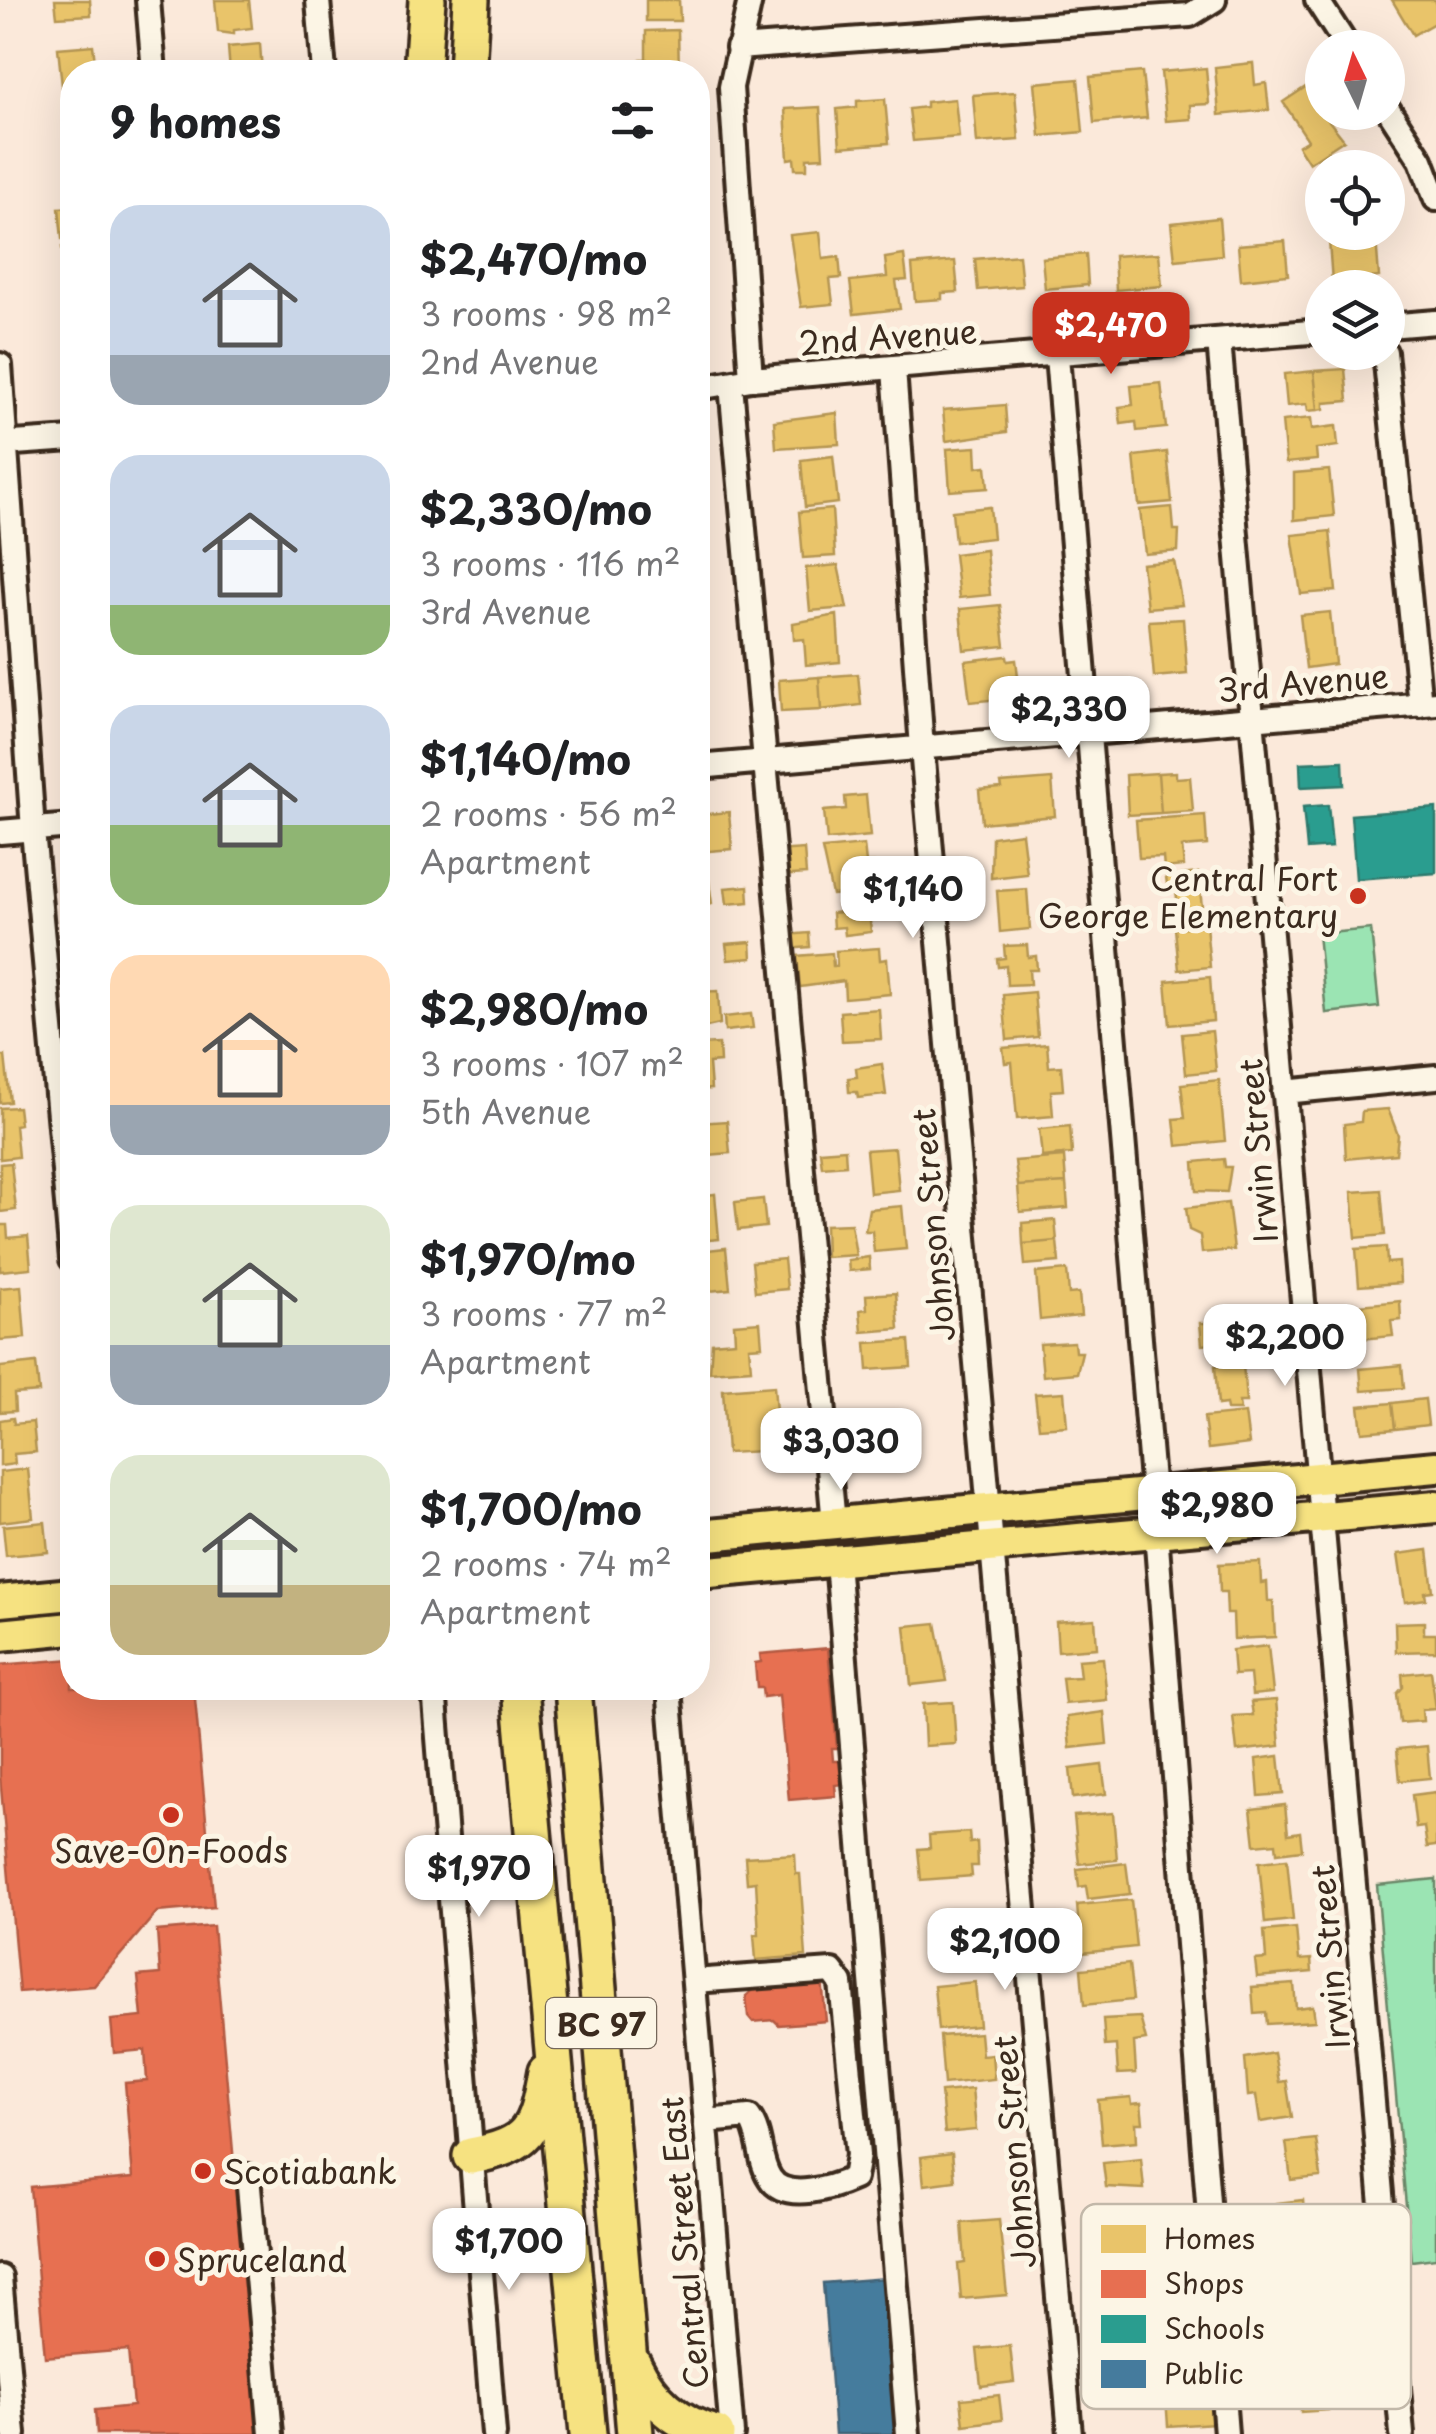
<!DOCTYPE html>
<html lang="en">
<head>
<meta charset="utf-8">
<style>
  :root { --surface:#fff; --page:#f2f2f2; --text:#202124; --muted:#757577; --accent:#c8321e }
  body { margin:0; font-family:"Playpen Sans",sans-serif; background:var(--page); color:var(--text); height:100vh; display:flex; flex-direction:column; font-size:38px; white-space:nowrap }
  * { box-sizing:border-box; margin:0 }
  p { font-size:32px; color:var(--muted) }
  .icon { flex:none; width:55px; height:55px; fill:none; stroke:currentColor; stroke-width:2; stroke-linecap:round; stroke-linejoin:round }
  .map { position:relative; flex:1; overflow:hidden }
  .side { position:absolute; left:60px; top:60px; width:650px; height:1640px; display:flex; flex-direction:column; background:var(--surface); border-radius:40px; box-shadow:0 10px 40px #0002 }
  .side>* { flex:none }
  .needle { width:65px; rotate:355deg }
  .fabs { position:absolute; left:1305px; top:30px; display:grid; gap:20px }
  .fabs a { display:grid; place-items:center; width:100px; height:100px; border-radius:50%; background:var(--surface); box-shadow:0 10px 40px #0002; font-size:50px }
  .price { position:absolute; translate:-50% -85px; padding:0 22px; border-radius:20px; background:#fff; color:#222; font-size:32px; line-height:65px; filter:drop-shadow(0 2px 5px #0008) }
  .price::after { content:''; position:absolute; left:50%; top:60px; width:30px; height:22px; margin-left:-15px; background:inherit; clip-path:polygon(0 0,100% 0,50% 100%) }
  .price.selected { background:var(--accent); color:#fff }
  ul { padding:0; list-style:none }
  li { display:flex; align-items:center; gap:30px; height:250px; padding:0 50px }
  li span { display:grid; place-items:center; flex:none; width:280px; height:200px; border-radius:30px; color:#555 }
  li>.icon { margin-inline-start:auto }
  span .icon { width:120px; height:120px; fill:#fffc; stroke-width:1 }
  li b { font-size:42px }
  h2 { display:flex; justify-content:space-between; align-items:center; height:120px; padding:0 50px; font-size:42px }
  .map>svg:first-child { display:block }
</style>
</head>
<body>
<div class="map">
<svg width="1436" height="2434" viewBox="0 0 1436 2434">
  <rect width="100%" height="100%" fill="#fbe9da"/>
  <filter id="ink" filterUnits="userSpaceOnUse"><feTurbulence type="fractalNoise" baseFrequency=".01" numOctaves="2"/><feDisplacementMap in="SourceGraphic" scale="20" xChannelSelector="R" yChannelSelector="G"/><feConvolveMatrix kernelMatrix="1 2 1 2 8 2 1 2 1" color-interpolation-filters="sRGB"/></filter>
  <g filter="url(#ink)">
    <path fill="#9be4b3" stroke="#6b8768" stroke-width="2.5" d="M1371,929l8,78 -53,6 -8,-79z
      M1436,1879v379l-25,3 -34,-376z"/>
    <path fill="#e9c46a" stroke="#b59653" stroke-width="2.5" d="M55,0h35l1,15 -34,2z
      M215,0h34l3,28 -18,2v4l-16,-2z
      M646,0h33l1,21h-34z
      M1392,0h44v22l-23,13z
      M678,30l1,42h-37l-1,-13h5v-28z
      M260,44l2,28h-32l-2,-25z
      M93,45l3,27h-24v32l-8,1 -6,-57z
      M1253,63l2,22 11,-2 3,27 -50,5 -4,-48z
      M1206,68l3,36 -19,1 1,14 -25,2 -5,-49z
      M1142,72l5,46 -53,5 -4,-46z
      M1078,79l5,53 -43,4 -5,-53z
      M1316,80l6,10v22l22,28 -35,23 -11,-17 10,-6 -25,-38z
      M1015,92l4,48 -42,3 -4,-48z
      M885,99l4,44 -49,4 -3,-38 20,-2v-6z
      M955,99l4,38 -46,4 -4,-32 17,-2v-5z
      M820,107l3,50 -16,1v11h-12l-1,-11 -6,1 -3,-50z
      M72,207v31l-10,1 -3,-31z
      M1219,218l3,37 -47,5 -4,-37z
      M820,232l3,27 16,-2 2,21 -11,1 3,25 -32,3 -11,-72z
      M1376,237l3,40 -47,5 -3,-41z
      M1285,241l3,34 -47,5 -3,-35z
      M72,246v47l-6,1 -4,-47z
      M1159,253l3,33 -46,4 -2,-34z
      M1086,254l2,31 -43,4 -3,-31z
      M904,255l3,25 -11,1 4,28 -46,5 -4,-33 37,-4 -2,-19z
      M1019,255l3,31 -44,4 -3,-31z
      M955,261l3,31 -16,1v6l-27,2 -3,-36z
      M1345,369l3,32 -24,2v6l-6,1 -4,-39z
      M1314,371l4,39 -10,1 -1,-7 -20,2 -3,-32z
      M1161,383l5,45 -29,3 -1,-9 -15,2 -2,-17 14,-2 -2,-19z
      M1005,405l2,27 -61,9 -3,-31z
      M837,413l2,31 -63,4 -2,-27z
      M1311,418l1,11 24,-3 2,20 -22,3 1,11 -31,3 -4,-42z
      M976,447l1,20 9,-1 2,22 -38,3 -3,-42z
      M1167,452l5,50 -33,3 -5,-49z
      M833,456l5,47 -33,4 -4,-47z
      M1329,470l5,46 -40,4v-47z
      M990,507l3,31 -38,4 -3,-31z
      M1172,507l2,23h5l-1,21 -33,3 -5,-44z
      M832,509l3,47 -32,2 -4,-46z
      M1330,531l6,60 -35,3 -9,-59z
      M986,550l4,45 -31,3 -5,-44z
      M1174,561l8,44 -35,3 -5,-44z
      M838,565l9,43 -37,3 -4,-43z
      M1000,605l5,41 -41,4 -4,-41z
      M1330,612l5,52 -29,4 -6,-53z
      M837,615l3,47 -34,3 -2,-26 -10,1 -1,-17z
      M1183,619l4,55 -33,3 -5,-56z
      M1007,656l1,5 8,-1 2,16 -9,2 2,20 -41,4 -5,-41z
      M858,674l3,31 -40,5 -2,-33z
      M819,677l2,33 -40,2 -2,-32z
      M1176,772v6l14,-1 3,34 -32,2 -3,-40z
      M1158,773l3,40 -33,2 -2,-40z
      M1052,779l3,37 -73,7 -3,-33 23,-2 -1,-5z
      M866,795l4,41 -43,4 -3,-29 22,-2 -1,-12z
      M729,812l3,37 -34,3v-37z
      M1205,815l2,30 -25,2 2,19 -20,2 -1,-11 -24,1 -3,-38z
      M1022,833l5,41 -36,4 1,-41z
      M864,845l2,18h8l1,12 -8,1 1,16 -36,3 -10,-46z
      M804,849l2,25 -28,2 -2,-25z
      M707,859l2,23 -11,1v-23z
      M1198,873l5,42 -32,4 -2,-11 9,-1 -2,-17 -8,1 -2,-14z
      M709,882l3,22 -14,2v-23z
      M748,886l1,16 -22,2 -2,-16z
      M1027,889l3,40 -30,3 -3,-41z
      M868,901l3,31 -26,3 -1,-8 -11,1 -1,-15 10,-1 -1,-8z
      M1206,925l4,42 -31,3 -4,-42z
      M809,933l1,14 -23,2 -1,-14z
      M751,942l1,16 -24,2 -2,-16z
      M1027,945l1,12 8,-1 1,14h-8l1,14 -23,1 -1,-19 -8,1 -1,-8 8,-1 -1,-12z
      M879,948l1,12 7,-1 3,35 -45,4 -1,-17 -44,6 -3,-31 35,-3 1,13h4l-1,-15z
      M1210,977l3,44 -43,4 -4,-44z
      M718,991l2,33 -22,5v-37z
      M1034,992l4,45 -31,3 -4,-45z
      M879,1009l2,30 -39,2 -2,-29z
      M751,1014l2,14 -28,3 -1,-14z
      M1212,1031l4,40 -30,3 -4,-40z
      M719,1044l1,18 -11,1 2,26 -13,1v-45z
      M1047,1044l2,23 12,-1 2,24 -12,1 2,25 -36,3 -5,-57 -7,1 -2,-15z
      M0,1056h5l5,46 -10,1z
      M882,1064l4,31 -28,3 -1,-6h-8l-1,-14 9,-1 -1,-9z
      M1219,1080l6,61 -48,5 -3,-27 11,-1 -4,-34z
      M18,1107l2,17 -5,1 3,32 -18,2v-51z
      M1388,1109l10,26 -2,19 -50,5 -2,-35 17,-2 1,-11z
      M727,1121l3,32 -32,3v-33z
      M1070,1126l2,28 -30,3 -3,-28z
      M895,1148l4,42 -29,3 -4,-43z
      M845,1149l1,16 -24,2 -2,-16z
      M1064,1157l2,26 -48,3 -3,-25z
      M1224,1159l1,8h6l-4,25 -31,-1 -2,-29z
      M11,1163l5,47 -16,2v-48z
      M1066,1183l2,25 -48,4 -2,-26z
      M1381,1190l4,45 -29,3 -4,-46z
      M715,1194l4,45 -21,2v-45z
      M763,1199l3,28 -28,3 -3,-28z
      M1228,1203l6,47 -32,3 -2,-18 -11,-5 -3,-22z
      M902,1206l4,43 -32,3 -2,-21h-7l4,-22z
      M1055,1220l2,21 -34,3 -1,-21z
      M851,1224l5,31 -30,2 -1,-32z
      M0,1225h7l1,13 20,-2 3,32 -31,3z
      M1057,1241l2,21 -34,3 -2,-21z
      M1386,1247l1,16 12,-1 1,21 -41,3 -3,-37z
      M726,1248l4,41 -32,3v-41z
      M869,1257l1,12 -21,2 -1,-11z
      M784,1259l3,30 -32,3 -3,-30z
      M1067,1270l2,24 10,-1 2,23 -41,4 -4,-47z
      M21,1286l4,52 -25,2v-52z
      M896,1293l3,36 -37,3 -2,-22 7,-1 -1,-14z
      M1400,1301l1,19 -10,1 2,15 -31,3 -3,-34z
      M1240,1311l3,41 -29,2 -1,-10 -11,1 -2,-22h11l-1,-9z
      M760,1322l2,24 -13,1 2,22 -41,3 2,-29 23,-2 -1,-17z
      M909,1340l2,27 -43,3 -2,-27z
      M1074,1342l1,10h7l-5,21 -34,3 -3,-32z
      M36,1363l3,29 -25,2 1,17 -15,1v-45z
      M1243,1364l3,38h-7l1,8h-13l-1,-6 -8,1 -3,-39z
      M1402,1365l2,23 -42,3 -2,-22z
      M774,1386l5,64 -52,3 -4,-63z
      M1064,1392l3,34 -28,2 -4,-34z
      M1425,1399l3,26 -33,4 -3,-26z
      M1392,1403l3,26 -33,3 -3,-26z
      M1245,1413l4,31 -41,5 -4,-32z
      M13,1418l1,6 19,-2 3,30 -22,2 1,10 -15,2v-46z
      M28,1469l5,49 -33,4v-50z
      M45,1522l3,30 -42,4 -3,-30z
      M1428,1550l5,41 -8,1 1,7 -21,3 -7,-48z
      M1260,1562l1,21 6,-1 1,19h5l2,36 -41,2 -1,-25h-6l-1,-22h-6l-1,-28z
      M1095,1619l2,29 -39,3 -2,-29z
      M1424,1622v12h12v17l-40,1 -1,-29z
      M936,1623l11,58 -36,4 -6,-59z
      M1268,1646l5,47 -21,2 -2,-21 -16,1 -2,-25z
      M1103,1658l4,42 -42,4 -3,-26 18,-1 -2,-17z
      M1431,1671l5,38 -14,1 1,11 -23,2 -3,-29 6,-7 -1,-13z
      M1276,1700l4,46 -43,5 -4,-35 20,-1 -2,-13z
      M953,1702l3,42 -31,2 -2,-42z
      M1104,1712l3,32 -37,4 -3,-31z
      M1427,1746l3,32 -30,3 -3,-32z
      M1279,1756l4,38 -24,2 -3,-37z
      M1102,1765l4,29 -33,4 -3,-29z
      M1436,1792v54l-9,1 -3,-20 -8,1 -4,-33z
      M1285,1805l3,29 12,-2 2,18 -25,3 -1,-10 -21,2 -4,-36z
      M1113,1813l4,47 -38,4 -5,-48z
      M969,1832l1,11 7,-1 1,24h-7l1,10 -51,4 -3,-31 12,-1 -1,-13z
      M795,1854l1,20h4l6,82 -50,4 -2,-25h5l-3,-53 -9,1 -2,-26z
      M1287,1859l6,61 -28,3 -6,-61z
      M1126,1863l4,31 -42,5 -2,-13 -7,1 -2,-18z
      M1131,1900l5,47 -55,6 -4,-48z
      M979,1920l3,26 -8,1 2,19 -35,3 -4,-46z
      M1296,1928l3,32 12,-1 1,13 -55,5 -2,-17 11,-1 -2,-28z
      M1129,1964l4,36 -49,5 -3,-36z
      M975,1982l4,44 -41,4 -4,-44z
      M1294,1984l2,24 17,-2 2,15 -48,3 -1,-11 -12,1 -2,-27z
      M1140,2017l6,23 -12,2 2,31 -18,1 -2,-29 -11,1 -2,-27z
      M980,2033l2,22 10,-1 2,25 -50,5 -4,-48z
      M1274,2053l5,29 7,-1 6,36 -32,5 -4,-27 -8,1 -3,-38z
      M972,2089l4,41 -31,3 -4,-41z
      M1131,2097l1,7 9,-1 2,20h-7l1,18 -35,3 -4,-44z
      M1316,2139l5,38 -30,3 -5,-38z
      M952,2153l3,28 -31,4 -3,-28z
      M1141,2159l3,30 -38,-2 -3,-24z
      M1303,2200l3,35 -36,4 -1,-17 9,-1 -2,-18z
      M999,2220l8,75 -46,4 -3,-35 7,-1 -3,-40z
      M1010,2346l4,36 -33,4 -4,-37z
      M1321,2367l7,43 -27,2v-9h-9l-1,-11h7l-2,-23z
      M1205,2394l1,13h8l1,16 -47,3 -2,-29z
      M999,2395l3,25 -38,5 -3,-26z"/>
    <path fill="#e76f51" stroke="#b35a42" stroke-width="2.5" d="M828,1648l9,100h-5l1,13h9l2,23 -9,1 1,11 -47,4 -10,-105 -16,2 -1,-9h-5l-2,-25 6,-1 -1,-8z
      M72,1659v29h122l20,219 -57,5 -63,74 -75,6 -19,-216v-111z
      M213,1926l45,508h-161l-2,-24 38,-4 -5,-56 -83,7 -15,-170 103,-9 -8,-95 22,-2 -2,-31 -31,3 -3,-33 31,-3 -4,-41 22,-2 -3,-43z
      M822,1980l4,41 -47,4 -5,-5 -21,2 -5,-6 -2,-20 12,-10z"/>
    <path fill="#2a9d8f" stroke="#2f7a6d" stroke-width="2.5" d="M1343,761l1,24 -43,2 -1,-24z
      M1328,805l4,42 -25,2 -4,-42z
      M1436,808v65l-80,6 -5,-64z"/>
    <path fill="#457b9d" stroke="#426377" stroke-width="2.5" d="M886,2278l13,156h-64l-12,-151z"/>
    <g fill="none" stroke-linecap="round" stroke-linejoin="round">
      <g stroke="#3b2a1e" stroke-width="30">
        <path id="minor" d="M148,0l6,72
          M318,0l6,72
          M750,0l-19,87 20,292
          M1317,0l31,48
          M738,48l452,-33 24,-15
          M1388,109l33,51 15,39
          M1388,326l48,-4
          M1219,340l183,2094
          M1385,352l35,353
          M1057,356l96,1137
          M0,365l33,465 39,429
          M894,369l28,379 148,1686
          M731,385l103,1139
          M698,388l53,-9 571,-48
          M0,444l72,-5
          M698,767l738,-64
          M0,832l72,-6
          M1284,1092l152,-15
          M1156,1532l70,902
          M837,1561l71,873
          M434,1688l60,746
          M669,1688l63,746
          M694,1981l138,-10 9,12 17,172 -4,23c-20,9 -69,25 -84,0 -12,-18 -8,-43 -21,-61l-43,4
          M248,2176l23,258
          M0,2277l14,157"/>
      </g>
      <g stroke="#3b2a1e" stroke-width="38">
        <path id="major" d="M698,1536l738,-69
          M698,1573l738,-66
          M0,1601l72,-7
          M0,1635l72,-7"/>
      </g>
      <g stroke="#3b2a1e" stroke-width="42">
        <path id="highway" d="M422,72l5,-72
          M467,72l4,-72
          M520,1688l68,746
          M573,1688l62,746
          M471,2156c59,-11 65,-26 75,-84
          M633,2364c16,34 45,61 83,70"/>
      </g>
      <use href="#minor" stroke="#fcf5e5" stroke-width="22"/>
      <use href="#major" stroke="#f6e281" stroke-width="30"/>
      <use href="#highway" stroke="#f6e281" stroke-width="35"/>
    </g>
  </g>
  <g fill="#c8321e" stroke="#fcf5e5" stroke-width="4">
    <circle cx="1358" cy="896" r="10"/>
    <circle cx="171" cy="1815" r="10"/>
    <circle cx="203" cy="2171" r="10"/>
    <circle cx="157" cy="2259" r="10"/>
  </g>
  <g text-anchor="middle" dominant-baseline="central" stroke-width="10" stroke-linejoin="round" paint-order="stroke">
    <rect fill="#fcf5e5" stroke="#75675a" stroke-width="2.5" x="546" y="1998" width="110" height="50" rx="8"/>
    <g font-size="30" font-weight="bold" fill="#3b2a1e">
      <text x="601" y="2023">BC 97</text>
    </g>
    <g font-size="32" fill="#3b2a1e" stroke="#fcf5e5">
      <text transform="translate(888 336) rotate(-4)">2nd Avenue</text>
      <text transform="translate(1303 682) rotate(-5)">3rd Avenue</text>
      <text transform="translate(1257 1151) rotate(-95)">Irwin Street</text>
      <text transform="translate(932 1225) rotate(-95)">Johnson Street</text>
      <text transform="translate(1329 1957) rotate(-95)">Irwin Street</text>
      <text transform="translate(1013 2152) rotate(-95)">Johnson Street</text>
      <text transform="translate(683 2243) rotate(-95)">Central Street East</text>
    </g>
    <g font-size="32" fill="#3b2a1e" stroke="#fcf5e5" text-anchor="start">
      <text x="1338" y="878" text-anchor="end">Central Fort<tspan x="1338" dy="37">George Elementary</tspan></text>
      <text x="171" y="1850" text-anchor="middle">Save-On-Foods</text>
      <text x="223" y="2171">Scotiabank</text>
      <text x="177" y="2259">Spruceland</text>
    </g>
  </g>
  <rect x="1081" y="2204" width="330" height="205" rx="15" fill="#fcf5e5" stroke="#c2b8a9" stroke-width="2.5"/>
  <rect x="1101" y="2225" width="45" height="28" fill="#e9c46a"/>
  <rect x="1101" y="2270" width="45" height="28" fill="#e76f51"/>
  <rect x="1101" y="2315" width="45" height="28" fill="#2a9d8f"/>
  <rect x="1101" y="2360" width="45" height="28" fill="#457b9d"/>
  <g font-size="28" fill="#3b2a1e">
    <text x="1164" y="2249">Homes</text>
    <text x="1164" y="2294">Shops</text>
    <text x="1164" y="2339">Schools</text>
    <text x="1164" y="2384">Public</text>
  </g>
</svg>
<div class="fabs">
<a><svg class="needle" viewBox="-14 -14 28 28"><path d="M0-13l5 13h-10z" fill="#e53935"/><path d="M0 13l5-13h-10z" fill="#757577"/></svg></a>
<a><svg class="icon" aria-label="locate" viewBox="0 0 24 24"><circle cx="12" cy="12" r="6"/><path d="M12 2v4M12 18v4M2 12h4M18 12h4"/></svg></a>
<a><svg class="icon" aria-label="layers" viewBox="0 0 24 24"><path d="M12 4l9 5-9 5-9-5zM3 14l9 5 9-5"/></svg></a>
</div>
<b class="price selected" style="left:1111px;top:377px">$2,470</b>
<b class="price" style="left:1069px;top:761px">$2,330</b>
<b class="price" style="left:913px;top:941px">$1,140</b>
<b class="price" style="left:1285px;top:1389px">$2,200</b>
<b class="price" style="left:841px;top:1493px">$3,030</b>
<b class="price" style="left:1217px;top:1557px">$2,980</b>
<b class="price" style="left:479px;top:1920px">$1,970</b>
<b class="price" style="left:1005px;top:1993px">$2,100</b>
<b class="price" style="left:509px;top:2293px">$1,700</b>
<section class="side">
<h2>9 homes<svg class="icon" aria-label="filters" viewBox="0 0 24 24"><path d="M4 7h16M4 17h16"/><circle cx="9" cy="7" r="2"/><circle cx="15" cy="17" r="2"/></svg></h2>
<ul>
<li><span style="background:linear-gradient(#c9d6e8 75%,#9aa5b1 0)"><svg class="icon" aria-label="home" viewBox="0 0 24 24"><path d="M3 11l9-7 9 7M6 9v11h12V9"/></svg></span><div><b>$2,470/mo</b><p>3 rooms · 98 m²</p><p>2nd Avenue</p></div></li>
<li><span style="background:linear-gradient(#c9d6e8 75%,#8fb573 0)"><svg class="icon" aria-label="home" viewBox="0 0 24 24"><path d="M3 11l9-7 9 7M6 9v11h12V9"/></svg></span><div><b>$2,330/mo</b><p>3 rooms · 116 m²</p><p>3rd Avenue</p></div></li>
<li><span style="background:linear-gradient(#c9d6e8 60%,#8fb573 0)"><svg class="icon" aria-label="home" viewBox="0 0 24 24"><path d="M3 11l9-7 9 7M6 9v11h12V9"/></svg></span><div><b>$1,140/mo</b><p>2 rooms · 56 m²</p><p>Apartment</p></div></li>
<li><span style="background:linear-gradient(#ffd9b3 75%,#9aa5b1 0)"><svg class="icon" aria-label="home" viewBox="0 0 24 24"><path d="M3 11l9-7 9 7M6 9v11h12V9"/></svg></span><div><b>$2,980/mo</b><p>3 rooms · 107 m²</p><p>5th Avenue</p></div></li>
<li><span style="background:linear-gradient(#dfe7d0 70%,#9aa5b1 0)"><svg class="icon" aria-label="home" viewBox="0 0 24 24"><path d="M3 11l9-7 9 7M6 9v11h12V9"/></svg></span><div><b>$1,970/mo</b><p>3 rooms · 77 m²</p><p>Apartment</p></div></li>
<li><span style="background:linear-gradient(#dfe7d0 65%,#c2b280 0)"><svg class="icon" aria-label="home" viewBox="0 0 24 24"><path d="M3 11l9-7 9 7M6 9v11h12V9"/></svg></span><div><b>$1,700/mo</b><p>2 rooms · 74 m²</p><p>Apartment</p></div></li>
</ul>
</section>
</div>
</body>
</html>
